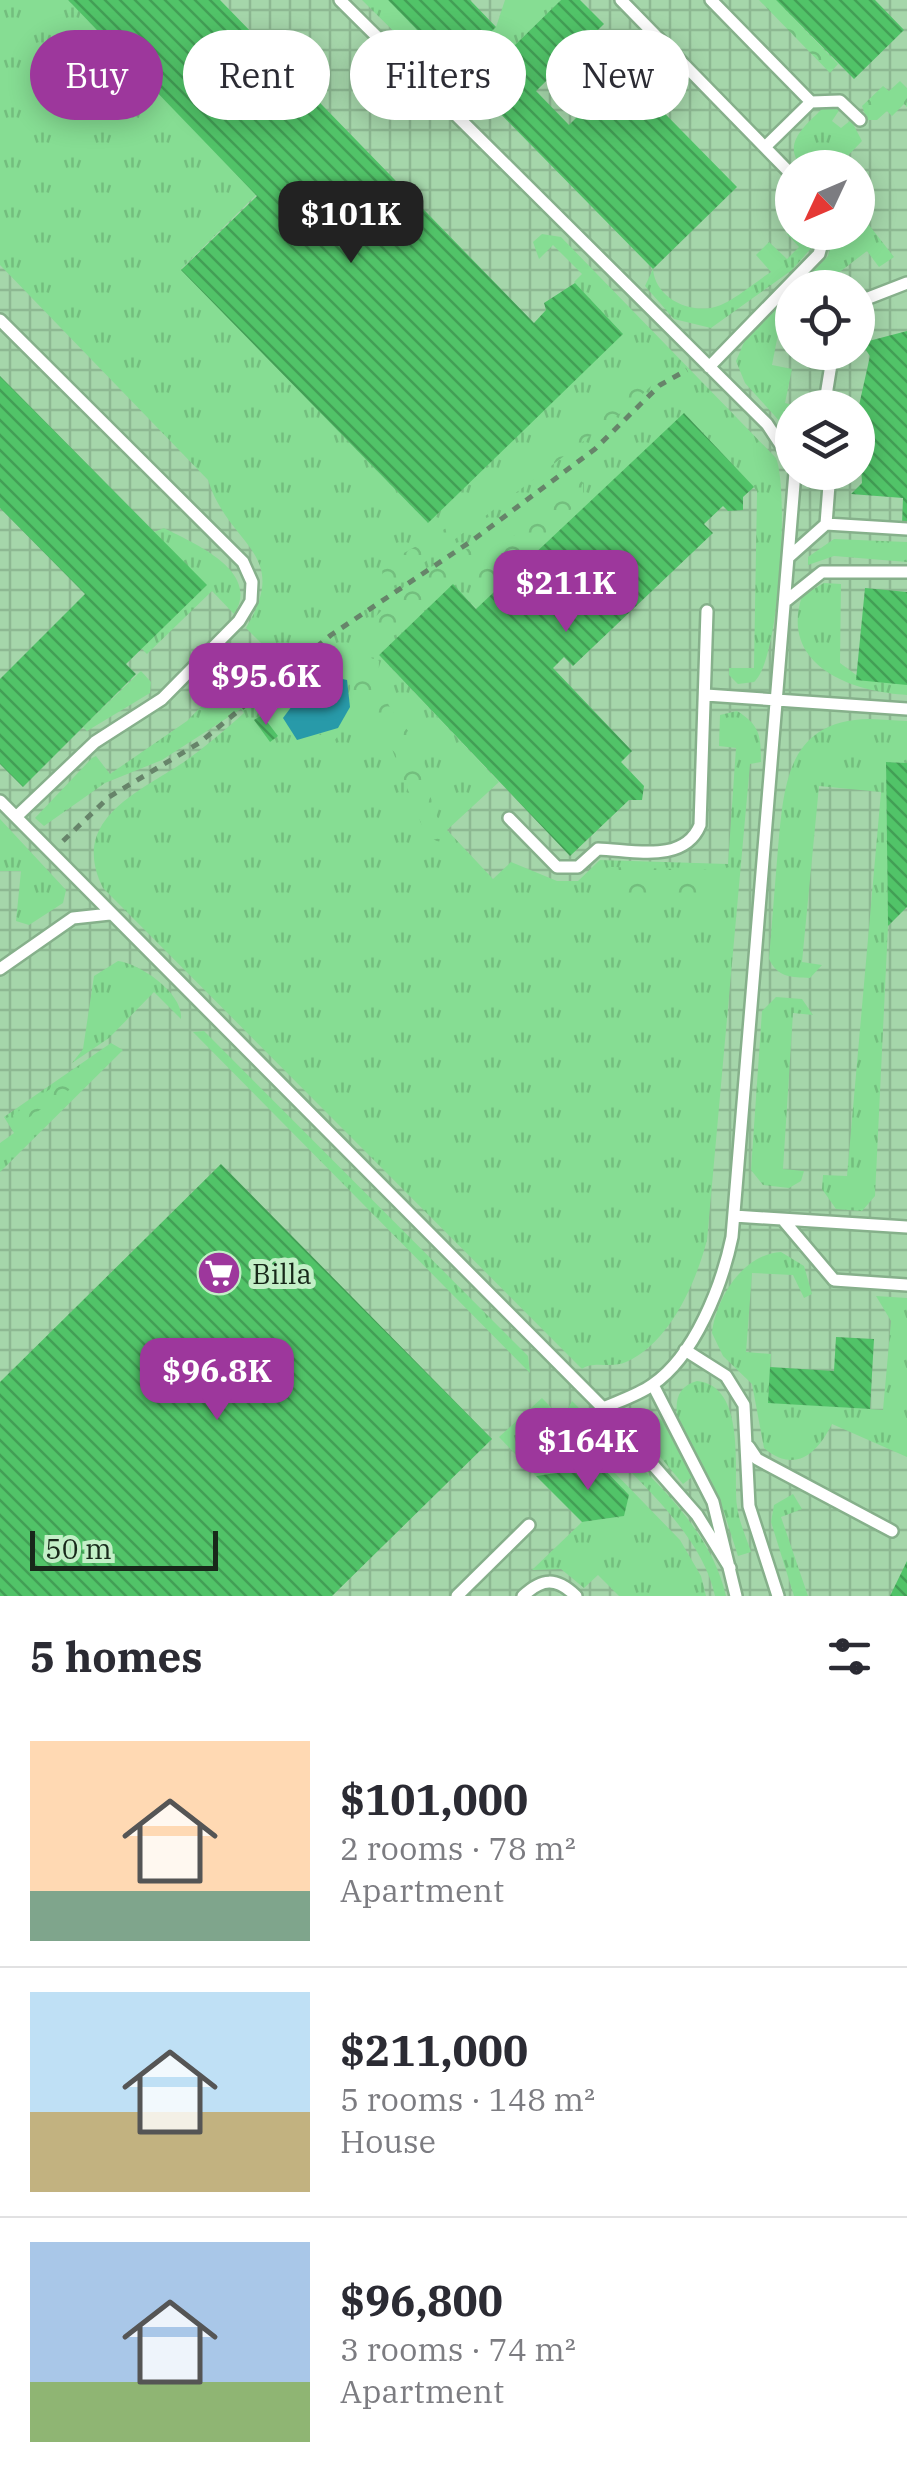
<!DOCTYPE html>
<html lang="en">
<head>
<meta charset="utf-8">
<style>
  :root { --surface:#fff; --page:#f7f7f7; --text:#2b2b33; --muted:#7c7c81; --line:#e1e1e2; --accent:#9d379c }
  body { margin:0; font-family:"IBM Plex Serif",serif; background:var(--page); color:var(--text); height:100vh; display:flex; flex-direction:column; font-size:38px; white-space:nowrap }
  * { box-sizing:border-box; margin:0 }
  p { font-size:32px; color:var(--muted) }
  .icon { flex:none; width:55px; height:55px; fill:none; stroke:currentColor; stroke-width:2; stroke-linecap:round; stroke-linejoin:round }
  .map { position:relative; height:1596px; overflow:hidden }
  .side { display:flex; flex-direction:column; background:var(--surface); flex:1 }
  .side>* { flex:none }
  .top-card { position:absolute; left:30px; top:30px; width:848px; height:90px; display:flex; gap:20px }
  .needle { width:65px; rotate:226deg }
  .fabs { position:absolute; left:775px; top:150px; display:grid; gap:20px }
  .fabs a { display:grid; place-items:center; width:100px; height:100px; border-radius:50%; background:var(--surface); box-shadow:0 5px 25px #0003; font-size:50px }
  .scale { position:absolute; left:30px; bottom:25px; width:188px; box-sizing:border-box; padding-left:10px; border:5px solid #18281a; border-top:0; font-size:28px; line-height:35px; white-space:nowrap; color:#18281a; -webkit-text-stroke:8px #c3efc7; paint-order:stroke }
  .price { position:absolute; translate:-50% -85px; padding:0 22px; border-radius:20px; background:var(--accent); color:#fff; font-size:32px; line-height:65px; filter:drop-shadow(0 2px 5px #0008) }
  .price::after { content:''; position:absolute; left:50%; top:60px; width:30px; height:22px; margin-left:-15px; background:inherit; clip-path:polygon(0 0,100% 0,50% 100%) }
  .price.current { background:#222; color:#fff }
  ul { padding:0; list-style:none }
  li { display:flex; align-items:center; gap:30px; height:250px; padding:0 30px }
  li+li { border-top:2px solid var(--line) }
  li span { display:grid; place-items:center; flex:none; width:280px; height:200px; border-radius:0px; color:#555 }
  li>.icon { margin-inline-start:auto }
  span .icon { width:120px; height:120px; fill:#fffc; stroke-width:1 }
  li b { font-size:42px }
  h2 { display:flex; justify-content:space-between; align-items:center; height:120px; padding:0 30px; font-size:42px }
  .pill { padding:0 35px; border-radius:45px; background:var(--surface); box-shadow:0 5px 25px #0003; font-size:35px; line-height:90px }
  .pill.current { background:var(--accent); color:#fff }
  .map>svg:first-child { display:block }
</style>
</head>
<body>
<div class="map">
<svg width="907" height="1596" viewBox="0 0 907 1596">
  <defs>
    <pattern id="industrial-grid" width="8" height="8" patternUnits="userSpaceOnUse" patternTransform="scale(2.5)"><rect width="8" height="8" fill="#a5d6aa"/><path d="M0 4h8M4 0v8" fill="none" stroke="#8db892"/></pattern>
    <pattern id="grass-tufts" width="24" height="20" patternUnits="userSpaceOnUse" patternTransform="scale(2.5)"><rect width="24" height="20" fill="#86dd93"/><path d="M3 7l-1-3M5 7V3M7 7l1-3M15 17l-1-3M17 17v-4M19 17l1-3" fill="none" stroke="#73be7e"/></pattern>
    <pattern id="forest-crowns" width="20" height="18" patternUnits="userSpaceOnUse" patternTransform="scale(2.5)"><rect width="20" height="18" fill="#86dd93"/><path d="M2 6a3 3 0 1 1 6 0M12 15a3 3 0 1 1 6 0" fill="none" stroke="#73be7e"/></pattern>
    <pattern id="building-back-hatch" width="6" height="6" patternUnits="userSpaceOnUse" patternTransform="scale(2.5)"><rect width="6" height="6" fill="#51c368"/><path d="M-1 5l2 2M0 0l6 6M5-1l2 2" fill="none" stroke="#429e55"/></pattern>
  </defs>
  <rect width="100%" height="100%" fill="#b6e1bb"/>
  <path fill="url(#industrial-grid)" fill-rule="evenodd" d="M0,0h907v1596h-907zM792,168h66v64h-66zM792,288h66v64h-66zM792,408h66v64h-66z"/>
  <path fill="url(#grass-tufts)" d="M0,0h68l189,194 -76,75 246,253 195,-189 -48,-51 8,-8 -29,-29 -14,14 -6,-17 9,-8 19,3 215,221c13,31 4,203 -22,224l-16,2 -9,-9v-7h25l3,-177 -72,-77 -208,195 -24,-24 -74,70 120,127 -52,48 46,49 18,-17 46,19h21l22,-21 128,4 8,-116 -17,-2 1,-31 17,-4c23,14 24,25 24,51l-11,2 -43,476c-11,42 -37,103 -81,122 -15,7 -32,-2 -44,7l-479,-481c-34,-68 34,-95 81,-126 21,-15 41,-32 60,-49l-3,-4 -79,51 -57,23 -61,43 -9,-8 57,-60 4,-2 14,18 77,-53 75,-77 -16,-16c46,-76 -17,-81 -38,-148l-208,-215z
    M362,0h26l66,68 42,-41 9,-27h56l-88,86 -18,6z
    M822,109h18l-8,12 9,7 10,-8 11,21 -25,26h-35c-21,-23 3,-41 20,-58z
    M858,211l36,46 -15,10 -12,-16 -47,36h-23l31,-31 8,-23 22,-1z
    M792,229l22,4 -2,14 -20,23 -81,58 -37,-9 -29,-33 8,-17c2,28 35,45 62,38 18,-5 40,-25 56,-35l-15,-17 13,-13 18,17 12,-12 -12,-13z
    M792,292v39l-13,-2 -7,36 20,4 -7,34 12,3 -5,2v27l-47,-52 -9,-22 9,-21z
    M164,528c29,15 98,43 70,86l-22,-23 -65,63 -6,-6 65,-63 -52,-53z
    M834,539l73,3v20l-73,-6 -26,9v-8z
    M824,583l17,1 -1,79 19,14 48,4v14c-55,-3 -128,-29 -105,-99z
    M141,671l10,11 -1,11 -63,38 -4,-4z
    M870,719l37,2v42l-21,-1 2,164 -13,270 -13,15 -26,-2 -14,-20 1,-14 24,1 34,-384 -62,-6 -17,176 20,3 -12,13c-19,-1 -32,0 -41,-19 3,-37 6,-74 9,-111 6,-64 9,-128 92,-129z
    M0,819l66,71 -3,13 -34,22 -13,-4 5,-50h-21z
    M118,961c23,3 66,33 63,58l-27,-27 -45,46 -37,25 11,-14 11,-73z
    M776,997l26,2 11,16 -20,-2 -10,156 21,2 -3,10 -12,7 -26,-3 -12,-15 11,-159z
    M204,1031l324,325 2,17 -337,-341z
    M111,1043l12,7 -123,122v-29l14,-10 -10,-16z
    M781,1252l23,14 8,28 -8,4 -11,-23 -41,-2 -6,79 25,2 -3,48 115,8 8,-89 -15,-25 31,2v159l-75,-33c-15,30 -37,50 -68,24l-12,-64 -29,-28 -11,-23c4,-35 31,-79 69,-81z
    M697,1381c50,5 36,90 40,125 2,16 9,31 14,46l-13,4 -15,-47 -46,-94c-2,-18 3,-29 20,-34z
    M542,1398l138,142 21,36 5,20h-87l-21,-21 -14,13 -23,-19 -29,1 50,-48 41,-6 6,-21 -28,-29 -65,10 -37,-39z
    M572,1401c55,56 136,115 154,195h-11c-15,-71 -99,-135 -148,-186z
    M645,1411l18,10 29,56 -9,7 -42,-50z
    M793,1494l9,15 -21,8 27,79h-14l-23,-74 3,-17z"/>
  <path fill="url(#forest-crowns)" d="M759,0h17l62,64 -8,9z
    M900,81l7,7v19l-3,-3 -12,12 -5,-5 -10,9h-10l-5,-14 21,-20 6,5z
    M641,356l8,11 2,19 -20,19 -248,189 -1,-30c87,-41 161,-109 236,-169l17,-20z
    M570,471l13,12v15l-97,91 -11,1 -15,-17 -10,2 -71,63 -7,2 -7,-5 1,-8 49,-52 52,-26 34,1 27,-30 29,-48z
    M363,655l16,6c-2,43 22,60 47,90l-3,23 19,58 -3,10 -13,-6 -45,-115 -6,-2 -34,13 -16,21 -11,1 -5,-10 41,-37v-46z
    M610,867l104,3 9,8 -6,17h-99l-15,-4v-15z
    M73,1073l8,6 -3,5 -63,43 -2,-12z"/>
  <path fill="#289aa9" d="M329,676l18,4 3,27 -12,21 -41,12 -14,-22 27,-36z"/>
  <path fill="url(#building-back-hatch)" d="M68,0h152l314,323 12,-13 -2,-7 31,-20 48,51 -195,189 -247,-253 76,-74z
    M388,0h82l26,27 -42,41z
    M561,0h19l24,24 -68,67 33,34 54,-54 114,116 -84,82 -180,-183z
    M776,0h99l29,30 -50,49z
    M907,331v194h-5l1,-27 -52,-4 11,-11 -4,-73 12,-54 -9,-13z
    M0,376l207,209 -81,79 10,10 -113,113 -23,-23v-85l85,-85 -85,-86z
    M684,413l70,74 -11,10v13l-15,1 -5,-5 -19,18 9,9 -140,133 -9,-9 -11,11 79,83 -11,11 23,24 -2,14h-13l-59,56 -191,-201 74,-71 23,25z
    M865,588l42,4v93l-51,-5z
    M262,715l16,21 -8,6 -16,-22z
    M886,762l21,1v144l-19,19z
    M221,1164l271,275 -160,157h-332v-214z
    M836,1337l38,2 -4,70 -102,-6 2,-36 64,4z
    M601,1466l28,29 -5,21 -42,6 -46,-46z
    M907,1561v35h-17z"/>
  <g fill="none" stroke-linecap="round" stroke-linejoin="round">
    <g stroke="#86b08b" stroke-width="16">
      <path id="lane" d="M340,0l427,424 25,38
        M621,0l171,175
        M711,0l100,102
        M765,147l46,-45 29,-1 20,19
        M858,302l49,-19
        M0,320l243,242 9,20 -1,19 -12,20 -77,78 -67,43 -79,75
        M709,367l110,-113 6,-22
        M824,408l9,-56
        M826,524l81,5
        M790,556l36,-32 4,-52
        M787,600l35,-28h85
        M706,695l201,14
        M0,801l603,607 94,107 33,53
        M509,818l48,49h21l20,-18c35,1 86,15 102,-24l7,-214
        M0,969l73,-51 37,-4
        M734,1216l173,11
        M784,1221l50,59 73,5
        M685,1350l41,26 18,29 5,101 29,90
        M653,1385l60,117 23,94
        M603,1408c16,-7 35,-13 49,-23 43,-29 70,-100 80,-148l63,-765
        M749,1447l8,12 135,72
        M457,1596l72,-71
        M523,1596c19,-18 33,-19 53,0"/>
    </g>
    <path stroke="#67846a" stroke-width="5" stroke-dasharray="8 8" stroke-linecap="butt" d="M63,841l46,-44 90,-54 132,-108 142,-95 122,-91 65,-64 27,-15"/>
    <use href="#lane" stroke="#fff" stroke-width="11"/>
  </g>
  <defs>
    <g id="supermarket-disc" transform="scale(2.25)"><circle r="9.5" fill="#9d379c" stroke="#c3efc7"/><path d="M-6-5.5h2.5l.6 2H6L4.5 2H-2.5L-4.4-4H-6ZM-1.5 3.2a1.3 1.3 0 1 0 .1 0ZM3 3.2a1.3 1.3 0 1 0 .1 0Z" fill="#fff"/></g>
  </defs>
  <g fill-rule="evenodd">
    <use href="#supermarket-disc" x="219" y="1273"/>
  </g>
  <g text-anchor="middle" dominant-baseline="central" stroke-width="10" stroke-linejoin="round" paint-order="stroke">
    <g font-size="28" fill="#18281a" stroke="#c3efc7" text-anchor="start">
      <text x="252" y="1273">Billa</text>
    </g>
  </g>
</svg>
<div class="fabs">
<a><svg class="needle" viewBox="-14 -14 28 28"><path d="M0-13l5 13h-10z" fill="#e53935"/><path d="M0 13l5-13h-10z" fill="#7c7c81"/></svg></a>
<a><svg class="icon" aria-label="locate" viewBox="0 0 24 24"><circle cx="12" cy="12" r="6"/><path d="M12 2v4M12 18v4M2 12h4M18 12h4"/></svg></a>
<a><svg class="icon" aria-label="layers" viewBox="0 0 24 24"><path d="M12 4l9 5-9 5-9-5zM3 14l9 5 9-5"/></svg></a>
</div>
<div class="scale">50 m</div>
<b class="price current" style="left:351px;top:266px">$101K</b>
<b class="price" style="left:566px;top:635px">$211K</b>
<b class="price" style="left:266px;top:728px">$95.6K</b>
<b class="price" style="left:217px;top:1423px">$96.8K</b>
<b class="price" style="left:588px;top:1493px">$164K</b>
<div class="top-card">
<a class="pill current">Buy</a>
<a class="pill">Rent</a>
<a class="pill">Filters</a>
<a class="pill">New</a>
</div>
</div>
<section class="side">
<h2>5 homes<svg class="icon" aria-label="filters" viewBox="0 0 24 24"><path d="M4 7h16M4 17h16"/><circle cx="9" cy="7" r="2"/><circle cx="15" cy="17" r="2"/></svg></h2>
<ul>
<li><span style="background:linear-gradient(#ffd9b3 75%,#7fa58c 0)"><svg class="icon" aria-label="home" viewBox="0 0 24 24"><path d="M3 11l9-7 9 7M6 9v11h12V9"/></svg></span><div><b>$101,000</b><p>2 rooms · 78 m²</p><p>Apartment</p></div></li>
<li><span style="background:linear-gradient(#bfe0f5 60%,#c2b280 0)"><svg class="icon" aria-label="home" viewBox="0 0 24 24"><path d="M3 11l9-7 9 7M6 9v11h12V9"/></svg></span><div><b>$211,000</b><p>5 rooms · 148 m²</p><p>House</p></div></li>
<li><span style="background:linear-gradient(#a9c7e8 70%,#8fb573 0)"><svg class="icon" aria-label="home" viewBox="0 0 24 24"><path d="M3 11l9-7 9 7M6 9v11h12V9"/></svg></span><div><b>$96,800</b><p>3 rooms · 74 m²</p><p>Apartment</p></div></li>
</ul>
</section>
</body>
</html>
